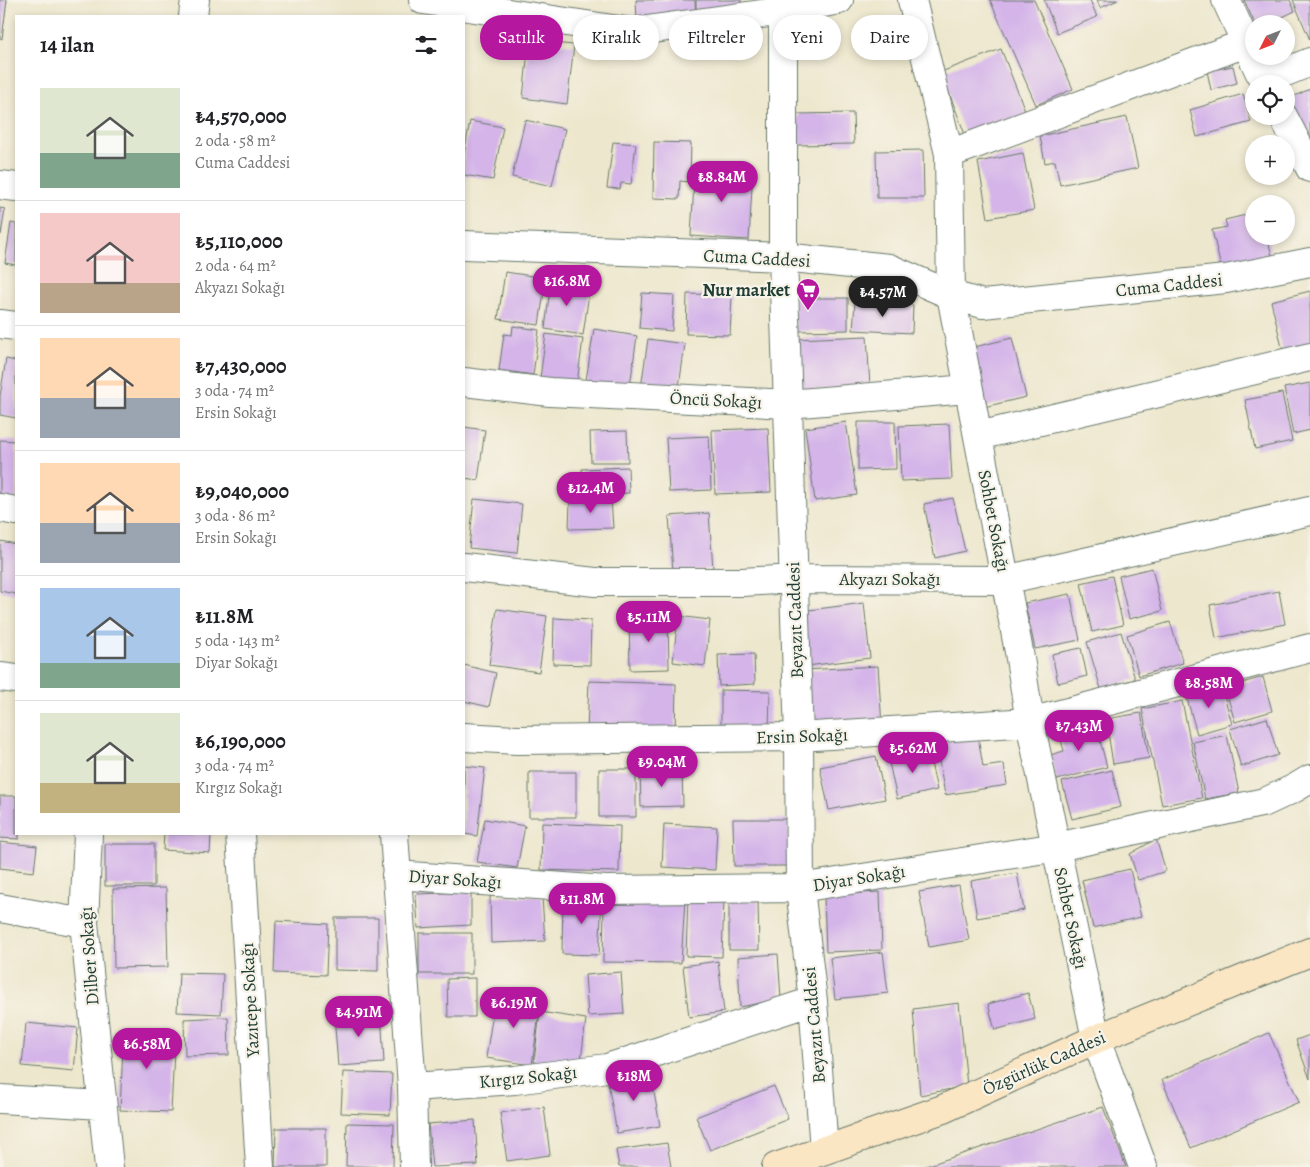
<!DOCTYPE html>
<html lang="tr">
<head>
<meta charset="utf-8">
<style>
  :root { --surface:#fff; --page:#f2f2f2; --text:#202124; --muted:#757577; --line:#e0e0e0; --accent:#b5179e }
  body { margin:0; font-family:Alegreya,serif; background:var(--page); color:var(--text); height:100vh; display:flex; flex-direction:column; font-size:19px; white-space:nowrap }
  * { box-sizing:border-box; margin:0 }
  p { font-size:16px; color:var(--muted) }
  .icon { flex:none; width:28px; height:28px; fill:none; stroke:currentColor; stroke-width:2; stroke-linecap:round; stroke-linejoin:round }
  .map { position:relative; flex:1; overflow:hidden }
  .details { position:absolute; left:15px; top:15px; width:450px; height:820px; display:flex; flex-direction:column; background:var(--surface); border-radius:0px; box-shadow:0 2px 8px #0003 }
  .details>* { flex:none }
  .hud { position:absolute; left:480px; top:15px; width:475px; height:45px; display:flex; gap:10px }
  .needle { width:32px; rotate:228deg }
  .buttons { position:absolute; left:1245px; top:15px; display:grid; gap:10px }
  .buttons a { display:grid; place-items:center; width:50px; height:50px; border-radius:50%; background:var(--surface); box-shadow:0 2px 8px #0003; font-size:25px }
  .price { position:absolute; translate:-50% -42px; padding:0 11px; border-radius:18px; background:var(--accent); color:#fff; font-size:16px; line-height:32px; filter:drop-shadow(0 1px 2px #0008) }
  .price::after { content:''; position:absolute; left:50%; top:30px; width:15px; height:11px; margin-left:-8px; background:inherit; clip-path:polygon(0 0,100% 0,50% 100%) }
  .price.selected { background:#222; color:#fff }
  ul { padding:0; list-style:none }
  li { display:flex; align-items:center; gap:15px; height:125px; padding:0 25px }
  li+li { border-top:1px solid var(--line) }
  li span { display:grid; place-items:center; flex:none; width:140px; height:100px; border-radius:0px; color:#555 }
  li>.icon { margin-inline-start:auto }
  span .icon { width:60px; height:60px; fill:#fffc; stroke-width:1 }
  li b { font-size:21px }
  h2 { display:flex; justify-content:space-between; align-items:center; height:60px; padding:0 25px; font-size:21px }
  .chip { padding:0 18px; border-radius:22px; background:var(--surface); box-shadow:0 2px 8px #0003; font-size:18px; line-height:45px }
  .chip.selected { background:var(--accent); color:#fff }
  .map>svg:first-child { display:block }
</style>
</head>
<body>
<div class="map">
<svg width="1310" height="1167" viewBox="0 0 1310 1167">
  <rect width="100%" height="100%" fill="#f7f3e8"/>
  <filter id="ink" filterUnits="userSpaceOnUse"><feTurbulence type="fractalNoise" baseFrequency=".02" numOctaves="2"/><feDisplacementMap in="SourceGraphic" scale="10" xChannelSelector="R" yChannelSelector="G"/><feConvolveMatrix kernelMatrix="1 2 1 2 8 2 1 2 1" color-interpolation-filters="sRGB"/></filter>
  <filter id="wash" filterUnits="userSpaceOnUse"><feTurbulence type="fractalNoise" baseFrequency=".0096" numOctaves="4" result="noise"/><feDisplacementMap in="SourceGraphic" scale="20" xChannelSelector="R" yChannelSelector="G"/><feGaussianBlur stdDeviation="1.12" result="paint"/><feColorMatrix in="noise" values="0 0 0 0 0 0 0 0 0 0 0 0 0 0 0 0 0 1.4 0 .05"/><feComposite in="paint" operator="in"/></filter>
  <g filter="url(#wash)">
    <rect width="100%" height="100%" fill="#ede7cd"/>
    <g id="blocks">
      <path fill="#d4b4e9" d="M0,0h7l-5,39 -2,-1z
        M636,0h59l1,19 -59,3z
        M696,0h45v13l-45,1z
        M990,0h44l39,89 -37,16z
        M1044,0h46l7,17 -40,16z
        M1097,0h21l-18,8z
        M1244,0h46l5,11 -27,13h-13z
        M1293,0h17v40z
        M529,41l45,4 -7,59 -44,-6z
        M1001,49l27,69 -60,24 -27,-70z
        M1233,66l4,17 -26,7 -4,-19z
        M1310,89v59l-22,-49z
        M1243,94l8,28 -54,15 -7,-27z
        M853,113l1,31 -57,1v-31z
        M1127,117l11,51 -78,17 -5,-24 -10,2 -5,-27z
        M525,120l40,9 -13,57 -40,-9z
        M470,121l33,6 -10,53 -29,-5v-20z
        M613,142l23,2 -5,40 -10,-1 -1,6 -13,-1z
        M654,142l37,1 -1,39 -10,-1 -1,18 -26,-1z
        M923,150l1,48h-47l-1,-47z
        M1023,153l11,57 -46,8 -10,-56z
        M695,166l58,3 -4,71 -58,-4z
        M0,208l5,1 -4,26 -1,-1z
        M1254,213v23h13l7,28 -51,12 -11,-46 15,-3 -2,-7z
        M11,223l5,1v41l-11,-2z
        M505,272l41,6 -7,47 -41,-6z
        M551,280l39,6 -7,49 -38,-6z
        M1310,291v63l-25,6 -14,-59z
        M642,293l32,2 -2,36 -33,-3z
        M687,294l45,1 -2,40 -44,-1z
        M795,298h53v32l-53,1z
        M855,302l58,3 -1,28 -59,-3z
        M513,326l26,4 -6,45 -34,-5 5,-36 8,1z
        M594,329l43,7 -8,57 -44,-6z
        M546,334l37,5 -6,44 -37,-5z
        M867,336l3,51 -70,4 -3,-52z
        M1012,338l14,59 -46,11 -14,-59z
        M648,339l37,5 -7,50 -37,-6z
        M6,359l10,2v57l-16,-3v-19z
        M1310,383v47l-17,4 -9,-46z
        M1282,393l10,48 -37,8 -10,-49z
        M846,422l11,73 -42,6 -10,-73z
        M858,422h37l1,47 -38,1z
        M949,424l3,55 -51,2 -2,-55z
        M464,427l21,3 -7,50 -14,-2z
        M768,428l3,64 -56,2 -3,-64z
        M627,431l1,31h-37l-1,-30z
        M709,436l2,54 -42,2 -3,-54z
        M0,440l16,1v58l-16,-1z
        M628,467l1,26 -45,2 -2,-26z
        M953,498l12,53 -30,7 -11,-54z
        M474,499l48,5 -5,49 -48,-5z
        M611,499l2,29 -44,1 1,-28z
        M709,513l4,56 -40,3 -4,-56z
        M0,541l16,3v50l-16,-3z
        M1152,568l10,43 -33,8 -10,-43z
        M1112,576l11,49 -31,7 -11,-49z
        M1279,591l6,33 -69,14 -6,-33z
        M1070,594l10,46 -45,9 -10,-46z
        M864,603l6,55 -63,8 -6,-55z
        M497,609l50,7 -8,56 -50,-7z
        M668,616l1,53 -39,1 -1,-53z
        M678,616l32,4 -5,46 -32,-4z
        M554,618l37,2 -1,45 -37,-1z
        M1170,622l13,41 -44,13 -12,-41z
        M1121,632l14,47 -34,10 -14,-47z
        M1081,648l6,28 -29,7 -6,-29z
        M754,654l1,30 -36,2 -1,-31z
        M464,665l32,8 -7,34 -25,-6z
        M878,666l4,60 -74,4 -4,-60z
        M1263,677l9,34 -37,11 -10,-34z
        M589,681l87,3 -1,50 -88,-3z
        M1221,685l11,39 -35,10 -11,-39z
        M721,690l49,1 -1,40 -48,-1z
        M1182,701l20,97 -40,7 -20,-96z
        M1141,713l8,45 -36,6 -7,-45z
        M1267,718l11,37 -37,12 -11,-38z
        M1095,722l12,45 -50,13 -7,-25 14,-4 -5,-19z
        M1227,735l12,58 -34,6 -12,-57z
        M978,736l5,31 21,-3 3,21 -62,10 -9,-52z
        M928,749l9,41 -40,9 -9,-41z
        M876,756l9,43 -56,11 -9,-43z
        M464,766l21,2 -8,68 -13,-2z
        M682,768l1,38 -42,1 -1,-38z
        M599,769h37v48h-37z
        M1112,770l9,37 -49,12 -10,-37z
        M529,772h47v45h-47z
        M0,796h16v38h3v5l-19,-1z
        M485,819l40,7 -8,42 -40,-6z
        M733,819h55v47h-54z
        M542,823l78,3 -1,46 -78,-2z
        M664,824l53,3 -2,43 -53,-3z
        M164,834h47l-1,19 -47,-3z
        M1156,839l10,32 -28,9 -8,-26z
        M0,842l37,4 -3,26 -34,-4z
        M105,844h49v42h-49z
        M1130,869l11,48 -48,11 -11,-48z
        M1017,873l7,37 -47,8 -6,-37z
        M959,885l10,55 -40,7 -10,-55z
        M166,888l2,79 -54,1 -1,-79z
        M471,892v33l-53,3 -2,-34z
        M880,892l2,58 -56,2 -2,-57z
        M490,896l52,1 3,44 -54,2z
        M563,896l39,1 -3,58 -37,-1z
        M604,898l81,2 -4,63 -78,-1z
        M688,898l36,1 -2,58 -36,-1z
        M729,901h29l1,49h-30z
        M335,918h43v53l-43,-1z
        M276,921l52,3 -2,51 -52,-2z
        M419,933h53v41h-53z
        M883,952l5,41 -53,6 -5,-41z
        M778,954l3,45 -41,8 -2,-50z
        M718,961l6,51 -35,5 -6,-51z
        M621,972l3,42 -36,2 -3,-41z
        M179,973l44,1 -2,40 -44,-2z
        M475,978v39h-27l-1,-38z
        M496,992l45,7 -9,66 -46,-7z
        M1028,993l7,26 -40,11 -7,-26z
        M959,1003l8,83 -47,9 -7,-86z
        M381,1011l3,52 -46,3 -4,-52z
        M540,1012l46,7 -6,49 -46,-6z
        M228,1017l1,38 -44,1 -1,-37z
        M26,1023l52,5 -4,43 -52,-5z
        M124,1027l51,3 -4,82 -51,-2z
        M1269,1033l30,69 -108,46 -29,-68z
        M1310,1035v44l-14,-39z
        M650,1070l10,56 -43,7 -10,-55z
        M343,1072l49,2 -2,41 -49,-2z
        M774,1086l14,33 -78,31 -14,-33z
        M544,1107l6,48 -43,6 -7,-48z
        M1103,1107l23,60h-203z
        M475,1120l3,45 -46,2 -4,-43z
        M347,1123l47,1 -1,43 -47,-1z
        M276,1128h50v39h-51z
        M667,1143l4,24h-52l-3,-17z"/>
    </g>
  </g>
  <g filter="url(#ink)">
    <use href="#blocks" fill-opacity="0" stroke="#67786a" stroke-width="1"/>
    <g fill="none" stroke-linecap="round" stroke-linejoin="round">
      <g stroke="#67786a" stroke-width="30">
        <path id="street" d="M423,0l209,32 151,-21 56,-11
          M782,0l1,11v246l16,480 1,151 13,113 11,149
          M912,0l37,154 2,141 68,357 11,70 66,317 47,128
          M1226,0l39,84
          M193,16l2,-16
          M1264,81l46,-19
          M1283,116l27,52
          M949,154l297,-111
          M0,185l16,2
          M464,245l319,12 106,11 62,27 32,9 243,-25 84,-17
          M0,324l16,2
          M464,382l86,10 238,12 180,-15
          M978,436l332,-79
          M0,508l16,3
          M464,567l131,15h147l51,-3 212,1 305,-69
          M0,677l16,2
          M464,737l53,3 282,-3 231,-15 280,-74
          M88,834l-4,89 25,244
          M240,834l20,333
          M394,834l18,253 2,80
          M396,875l210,15 194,-2 257,-41 208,-45 30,-14 15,-9
          M0,908l84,15
          M412,1087l103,-7 92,-12 206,-67
          M0,1099l102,6"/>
      </g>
      <g stroke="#67786a" stroke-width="30">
        <path id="secondary" d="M776,1167l167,-58 153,-70 214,-87"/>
      </g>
      <use href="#street" stroke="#fff" stroke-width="28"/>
      <use href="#secondary" stroke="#fbe6c4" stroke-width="28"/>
    </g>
  </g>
  <defs>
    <g id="supermarket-pin" transform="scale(1.25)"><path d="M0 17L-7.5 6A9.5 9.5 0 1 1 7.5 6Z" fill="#b5179e" stroke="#f7f3e8"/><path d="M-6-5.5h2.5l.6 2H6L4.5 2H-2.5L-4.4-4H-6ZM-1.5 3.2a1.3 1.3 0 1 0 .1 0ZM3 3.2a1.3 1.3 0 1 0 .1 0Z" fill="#fff"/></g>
  </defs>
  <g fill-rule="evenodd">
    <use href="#supermarket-pin" x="808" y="290"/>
  </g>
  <g text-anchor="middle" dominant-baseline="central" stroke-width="4.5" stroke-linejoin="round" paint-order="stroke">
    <g font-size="18" fill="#1f3d34" stroke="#f7f3e8">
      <text transform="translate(757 258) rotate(3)">Cuma Caddesi</text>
      <text transform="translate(1169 285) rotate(-6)">Cuma Caddesi</text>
      <text transform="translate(716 400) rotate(3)">Öncü Sokağı</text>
      <text transform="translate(994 521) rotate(79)">Sohbet Sokağı</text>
      <text x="890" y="579">Akyazı Sokağı</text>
      <text transform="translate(795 620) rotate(-92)">Beyazıt Caddesi</text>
      <text transform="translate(802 736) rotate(-2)">Ersin Sokağı</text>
      <text transform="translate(859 878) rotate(-9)">Diyar Sokağı</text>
      <text transform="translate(455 879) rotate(4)">Diyar Sokağı</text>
      <text transform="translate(1071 918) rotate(78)">Sohbet Sokağı</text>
      <text transform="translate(89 956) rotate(-94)">Dilber Sokağı</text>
      <text transform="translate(250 1000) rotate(-93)">Yazıtepe Sokağı</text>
      <text transform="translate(814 1025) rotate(-95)">Beyazıt Caddesi</text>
      <text transform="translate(1044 1063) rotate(-24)">Özgürlük Caddesi</text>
      <text transform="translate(528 1077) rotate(-6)">Kırgız Sokağı</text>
    </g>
    <g font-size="18" font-weight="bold" fill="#1f3d34" stroke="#f7f3e8" text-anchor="end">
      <text x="790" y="290">Nur market</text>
    </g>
  </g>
</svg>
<div class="buttons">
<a><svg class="needle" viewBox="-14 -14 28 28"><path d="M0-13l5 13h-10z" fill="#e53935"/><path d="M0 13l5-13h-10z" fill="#757577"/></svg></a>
<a><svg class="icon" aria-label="locate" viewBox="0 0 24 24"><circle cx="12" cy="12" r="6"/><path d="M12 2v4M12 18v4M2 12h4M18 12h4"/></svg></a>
<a>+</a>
<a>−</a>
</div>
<b class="price" style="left:722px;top:203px">₺8.84M</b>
<b class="price" style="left:567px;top:307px">₺16.8M</b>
<b class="price selected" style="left:883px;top:318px">₺4.57M</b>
<b class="price" style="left:591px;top:514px">₺12.4M</b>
<b class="price" style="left:649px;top:643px">₺5.11M</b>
<b class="price" style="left:1209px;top:709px">₺8.58M</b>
<b class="price" style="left:1079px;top:752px">₺7.43M</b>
<b class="price" style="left:913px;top:774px">₺5.62M</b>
<b class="price" style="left:662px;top:788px">₺9.04M</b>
<b class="price" style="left:582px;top:925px">₺11.8M</b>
<b class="price" style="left:514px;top:1029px">₺6.19M</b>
<b class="price" style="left:359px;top:1038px">₺4.91M</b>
<b class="price" style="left:147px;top:1070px">₺6.58M</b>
<b class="price" style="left:634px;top:1102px">₺18M</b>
<div class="hud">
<a class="chip selected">Satılık</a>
<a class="chip">Kiralık</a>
<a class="chip">Filtreler</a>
<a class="chip">Yeni</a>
<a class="chip">Daire</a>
</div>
<section class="details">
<h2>14 ilan<svg class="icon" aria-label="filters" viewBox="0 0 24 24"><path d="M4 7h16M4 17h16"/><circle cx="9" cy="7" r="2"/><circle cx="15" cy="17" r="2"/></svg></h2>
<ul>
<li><span style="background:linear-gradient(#dfe7d0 65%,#7fa58c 0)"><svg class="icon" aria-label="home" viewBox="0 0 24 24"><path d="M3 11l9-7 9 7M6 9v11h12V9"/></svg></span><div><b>₺4,570,000</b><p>2 oda · 58 m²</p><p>Cuma Caddesi</p></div></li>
<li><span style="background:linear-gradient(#f6c9c9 70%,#b9a48a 0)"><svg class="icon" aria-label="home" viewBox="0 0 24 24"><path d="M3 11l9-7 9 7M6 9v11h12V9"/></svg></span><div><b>₺5,110,000</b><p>2 oda · 64 m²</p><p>Akyazı Sokağı</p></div></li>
<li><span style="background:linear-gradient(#ffd9b3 60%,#9aa5b1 0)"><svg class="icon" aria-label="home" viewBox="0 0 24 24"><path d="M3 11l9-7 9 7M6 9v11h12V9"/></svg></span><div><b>₺7,430,000</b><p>3 oda · 74 m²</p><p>Ersin Sokağı</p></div></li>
<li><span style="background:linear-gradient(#ffd9b3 60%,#9aa5b1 0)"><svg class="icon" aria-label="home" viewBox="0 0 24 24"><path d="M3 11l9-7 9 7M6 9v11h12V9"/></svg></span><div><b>₺9,040,000</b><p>3 oda · 86 m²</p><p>Ersin Sokağı</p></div></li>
<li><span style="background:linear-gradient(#a9c7e8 75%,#7fa58c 0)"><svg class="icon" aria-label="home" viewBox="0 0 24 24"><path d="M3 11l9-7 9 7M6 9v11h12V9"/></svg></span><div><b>₺11.8M</b><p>5 oda · 143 m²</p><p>Diyar Sokağı</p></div></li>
<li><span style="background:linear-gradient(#dfe7d0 70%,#c2b280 0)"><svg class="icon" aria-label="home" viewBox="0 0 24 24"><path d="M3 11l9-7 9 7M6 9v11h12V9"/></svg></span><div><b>₺6,190,000</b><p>3 oda · 74 m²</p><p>Kırgız Sokağı</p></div></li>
</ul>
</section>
</div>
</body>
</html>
